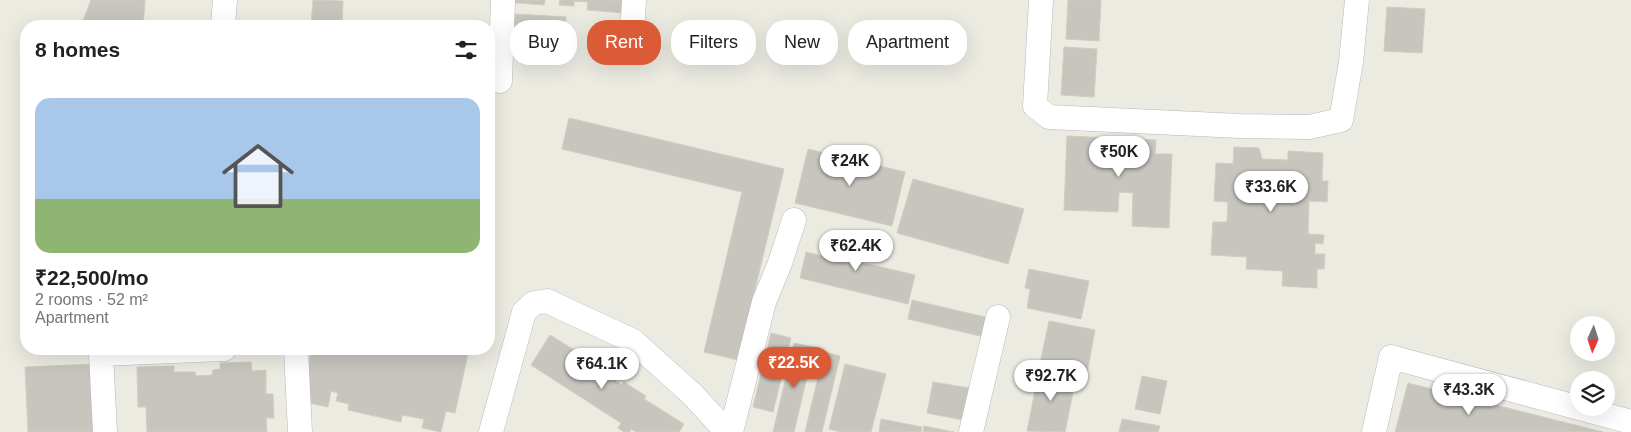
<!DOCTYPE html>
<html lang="en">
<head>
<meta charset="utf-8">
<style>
  :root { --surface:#fff; --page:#f2f2f2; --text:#202124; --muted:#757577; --accent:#dc5b37 }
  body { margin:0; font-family:Arial,sans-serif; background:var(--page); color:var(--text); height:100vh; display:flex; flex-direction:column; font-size:19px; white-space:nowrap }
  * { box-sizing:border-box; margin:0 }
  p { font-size:16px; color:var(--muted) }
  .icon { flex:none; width:28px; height:28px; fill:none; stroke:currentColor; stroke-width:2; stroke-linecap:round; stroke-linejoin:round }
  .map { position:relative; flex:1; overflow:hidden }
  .details { position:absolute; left:20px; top:20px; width:475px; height:335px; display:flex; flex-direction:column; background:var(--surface); border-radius:20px; box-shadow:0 5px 20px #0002 }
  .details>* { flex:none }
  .banner { position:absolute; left:510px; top:20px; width:475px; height:45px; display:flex; gap:10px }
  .needle { width:32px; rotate:183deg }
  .fabs { position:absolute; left:1570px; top:316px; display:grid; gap:10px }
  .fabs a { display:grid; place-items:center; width:45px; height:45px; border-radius:50%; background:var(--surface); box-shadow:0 5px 20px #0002; font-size:25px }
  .price { position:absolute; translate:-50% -42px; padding:0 11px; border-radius:18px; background:#fff; color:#222; font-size:16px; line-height:32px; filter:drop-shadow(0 1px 2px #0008) }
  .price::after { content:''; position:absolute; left:50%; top:30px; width:15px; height:11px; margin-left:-8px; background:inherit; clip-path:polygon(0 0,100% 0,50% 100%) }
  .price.active { background:var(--accent); color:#fff }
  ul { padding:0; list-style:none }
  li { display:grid; align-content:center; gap:10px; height:265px; padding:0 15px }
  li span { display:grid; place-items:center; height:155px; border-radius:15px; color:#555 }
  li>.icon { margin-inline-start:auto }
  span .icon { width:90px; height:90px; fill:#fffc; stroke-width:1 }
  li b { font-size:21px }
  h2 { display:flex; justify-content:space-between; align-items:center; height:60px; padding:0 15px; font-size:21px }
  .chip { padding:0 18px; border-radius:20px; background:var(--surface); box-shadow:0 5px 20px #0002; font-size:18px; line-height:45px }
  .chip.active { background:var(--accent); color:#fff }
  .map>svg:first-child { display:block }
</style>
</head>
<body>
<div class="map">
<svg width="1631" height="432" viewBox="0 0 1631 432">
  <rect width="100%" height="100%" fill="#ecebe2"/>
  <path fill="#c7c5be" stroke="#d0cdc0" d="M91,0h54l-2,26h-62z
    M313,0l30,1 -1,25h-31z
    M506,0h39l-1,5 -38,-3z
    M560,0h64v13l-37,-3 1,-8 -14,-1v5l-15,-1z
    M1068,0h33l-2,41 -33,-2z
    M1387,7l38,2 -3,44 -38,-2z
    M515,14l51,3 -2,29 -51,-4z
    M162,21l50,3 -1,2h-49z
    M1064,47l33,2 -3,48 -33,-2z
    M569,118l215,51 -46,191 -34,-8 38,-160 -180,-43z
    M1067,136l89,4 -1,14h17l-3,74 -37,-2 1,-33 -14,-1 -1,20 -54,-2z
    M1234,147l25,1 3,11 26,1v-9l35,2 -1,28h6l-1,21 -18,-1 -1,33 16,1 -1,9 -8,-1v11h10l-1,15h-7v19l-35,-2 1,-15 -37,-2 1,-12 -36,-2 2,-33h14l1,-20 -14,-1 2,-38 17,1z
    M808,149l97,23 -13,54 -97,-23z
    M913,179l111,30 -16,55 -111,-31z
    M833,231l28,6 -6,24 60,14 -7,29 -108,-26 6,-26 21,5z
    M1029,269l60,12 -8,38 -54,-11 3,-19 -5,-1z
    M912,300l77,18 -5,19 -76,-18z
    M1049,321l46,9 -8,43 -47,-9z
    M771,333l20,5 -18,74 -20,-5z
    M550,335l53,33 -2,3 21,14 2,-3 22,14 -2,3 40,25 -5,8h-43l-5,-3 -1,3h-6l-6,-4 3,-5 -90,-58z
    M794,343l20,4 -20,85h-21z
    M312,349h157l-14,64 -9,-2 -5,21 -19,-4 2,-9 -22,-4 -1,7 -53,-12 1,-6 -13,-3 2,-8 -7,-2 -3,16 -28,-6z
    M824,352l16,4 -18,76h-17z
    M251,362l1,9 14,-1v24h7l1,24h-8l1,14h-120l-1,-25h-8l-1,-40 37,-1v6h21l1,4 16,-1 1,-5 7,-1v-6z
    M94,364l3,68h-69l-3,-65z
    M845,364l41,10 -15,58h-31l-11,-3z
    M1039,370l37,7 -11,55 -38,-1z
    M1142,376l25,5 -7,33 -25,-5z
    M933,382l36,6 -6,32 -36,-7z
    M1408,383l195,49h-208z
    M881,419l41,8 -1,5h-42z
    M1122,419l38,7 -2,6h-39z
    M924,426l30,6h-31z"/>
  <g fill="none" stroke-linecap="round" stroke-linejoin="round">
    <g stroke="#b7b8bd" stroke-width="25">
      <path id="minor" d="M1041,0l-6,106 14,11 191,9 69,1 32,-7 10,-58 6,-62
        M633,18l1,-18
        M223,26l2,-26
        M500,81l3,-81
        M296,349l4,83
        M105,432l-4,-78 123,-5
        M491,432l33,-120 10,-9 13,-2 86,40 59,53 35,38
        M731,432l33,-130 16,-39 14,-43
        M971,432l27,-115
        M1374,432l17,-75 240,65"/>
    </g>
    <use href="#minor" stroke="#fff" stroke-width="24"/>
  </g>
</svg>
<div class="fabs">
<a><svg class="needle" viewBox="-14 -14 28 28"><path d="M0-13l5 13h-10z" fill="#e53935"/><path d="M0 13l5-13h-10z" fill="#757577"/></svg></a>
<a><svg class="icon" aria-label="layers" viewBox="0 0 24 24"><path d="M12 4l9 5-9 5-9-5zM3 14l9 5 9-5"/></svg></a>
</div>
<b class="price" style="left:1119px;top:178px">₹50K</b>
<b class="price" style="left:850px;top:187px">₹24K</b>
<b class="price" style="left:1271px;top:213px">₹33.6K</b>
<b class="price" style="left:856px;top:272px">₹62.4K</b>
<b class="price active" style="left:794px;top:389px">₹22.5K</b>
<b class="price" style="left:602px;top:390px">₹64.1K</b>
<b class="price" style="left:1051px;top:402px">₹92.7K</b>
<b class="price" style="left:1469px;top:416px">₹43.3K</b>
<div class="banner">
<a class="chip">Buy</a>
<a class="chip active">Rent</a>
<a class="chip">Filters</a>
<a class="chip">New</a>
<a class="chip">Apartment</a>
</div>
<section class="details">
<h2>8 homes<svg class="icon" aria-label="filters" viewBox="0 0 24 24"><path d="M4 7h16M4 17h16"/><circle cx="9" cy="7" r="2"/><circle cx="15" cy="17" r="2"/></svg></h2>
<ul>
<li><span style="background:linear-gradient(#a9c7e8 65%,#8fb573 0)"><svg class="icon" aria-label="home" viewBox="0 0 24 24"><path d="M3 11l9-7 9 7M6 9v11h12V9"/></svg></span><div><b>₹22,500/mo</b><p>2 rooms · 52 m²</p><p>Apartment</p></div></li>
</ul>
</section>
</div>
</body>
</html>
